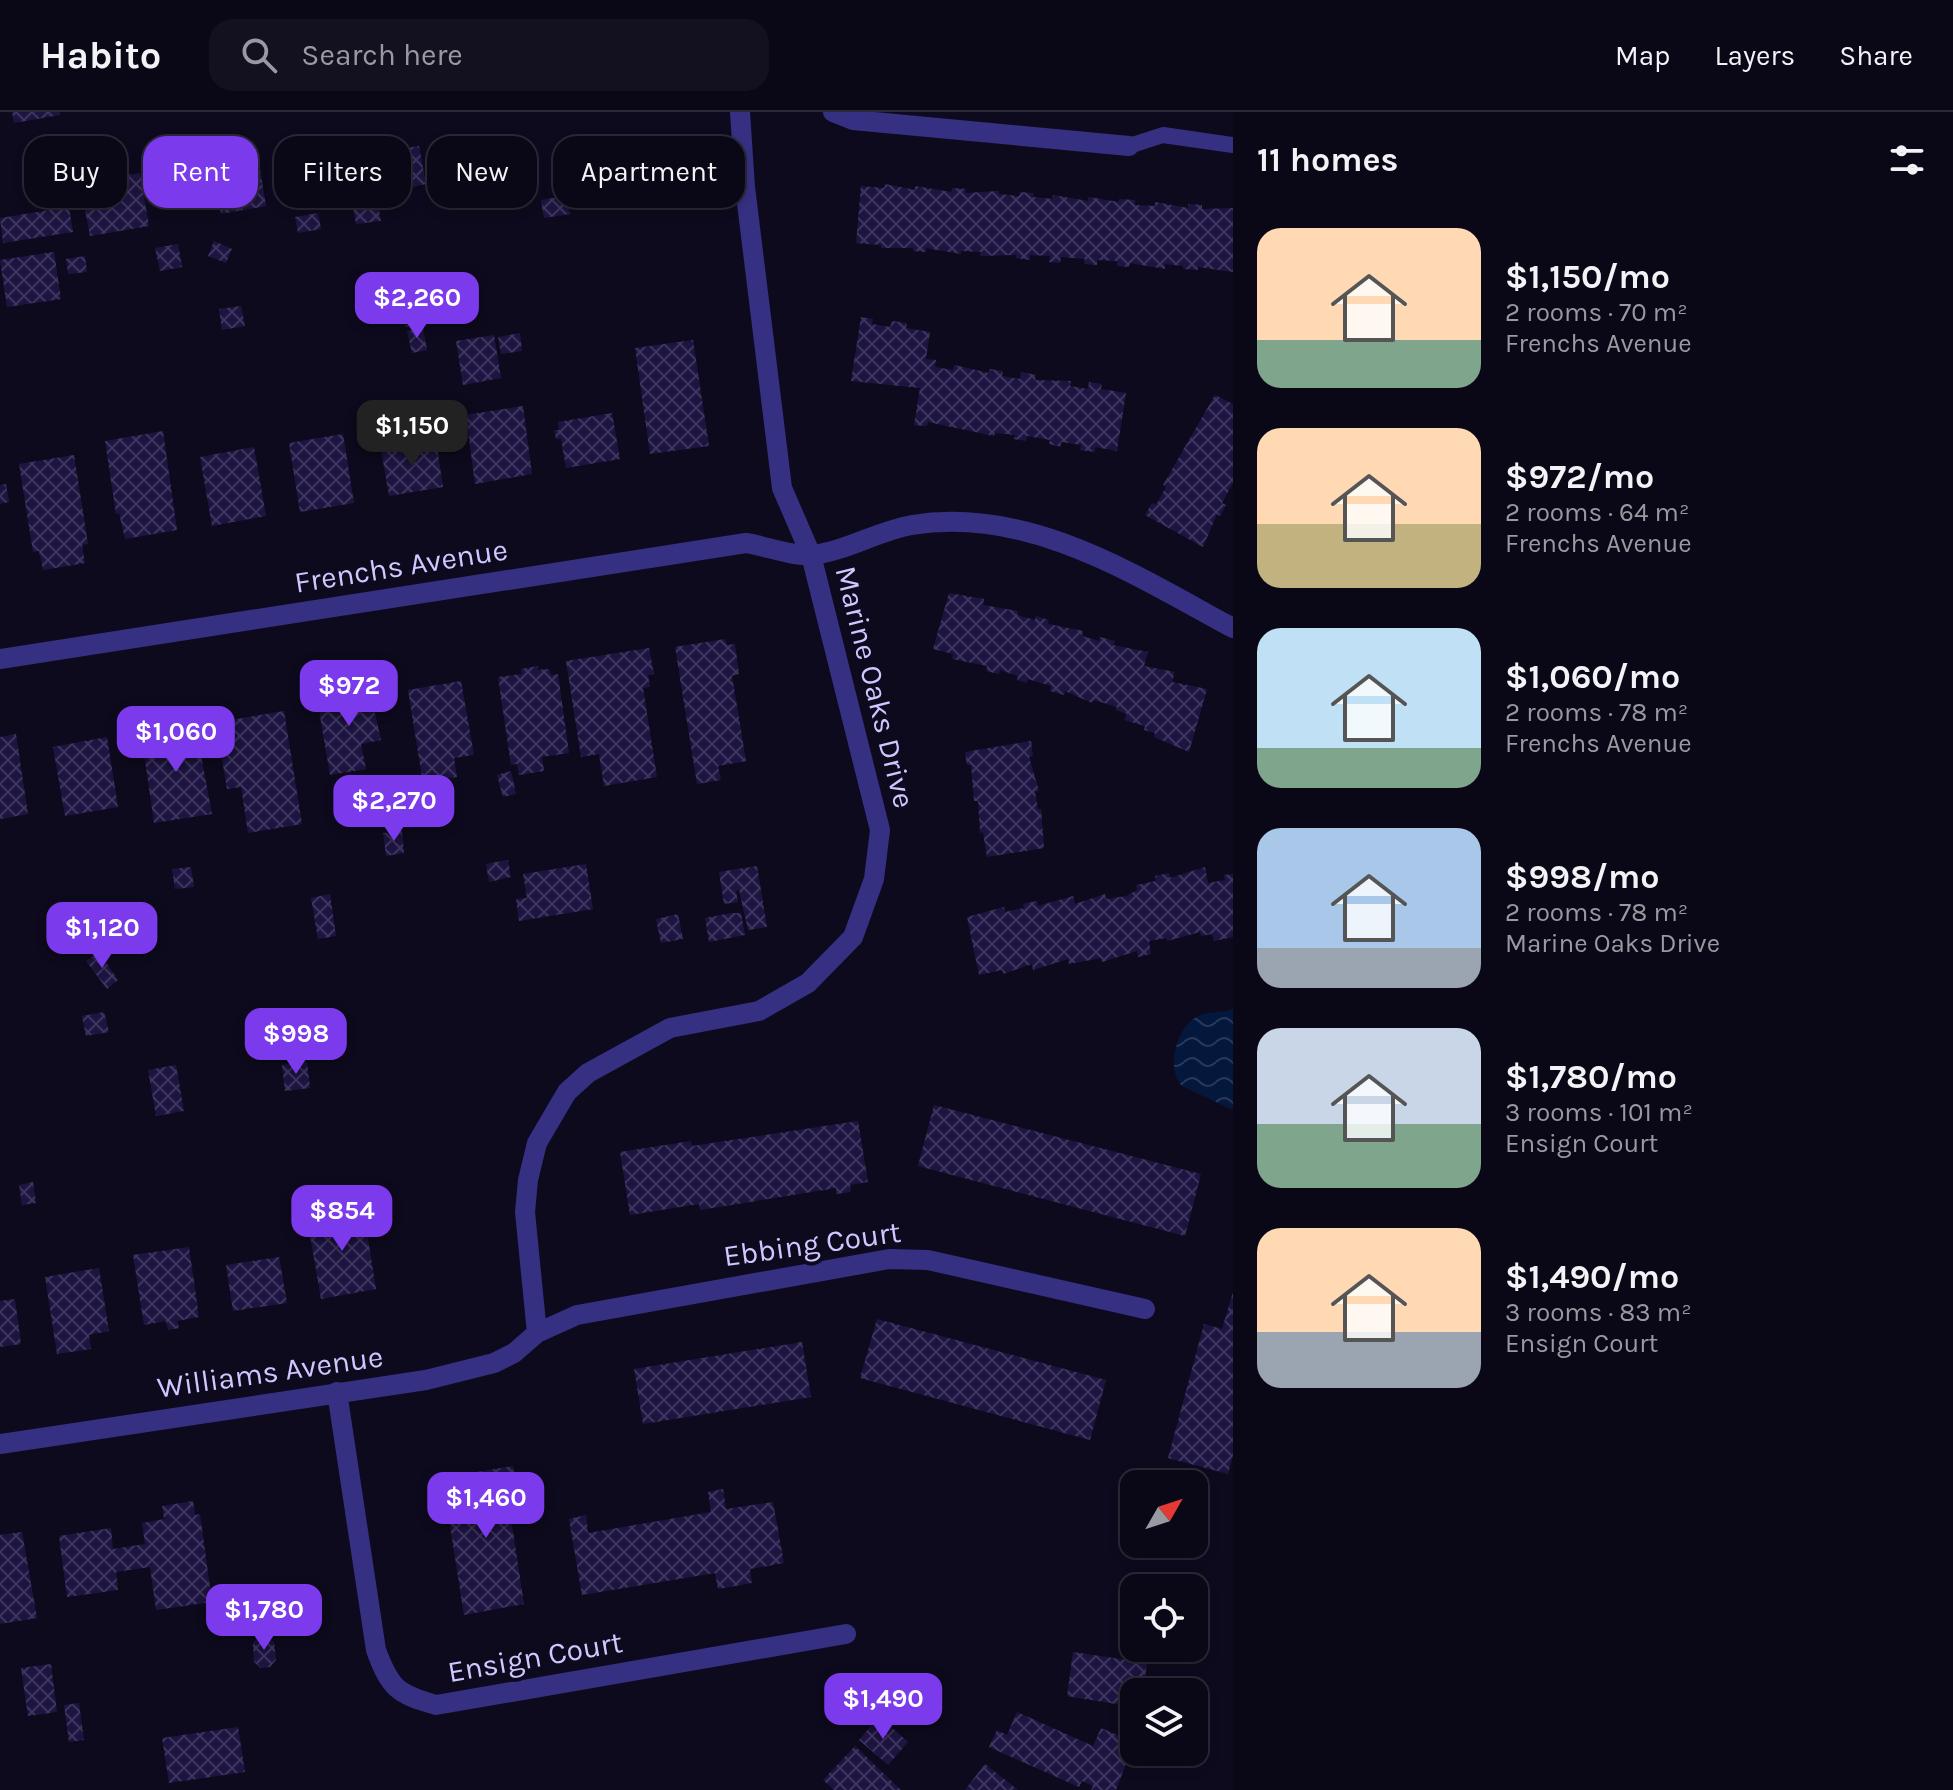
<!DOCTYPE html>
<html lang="en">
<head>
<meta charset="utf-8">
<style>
  :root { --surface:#0a0816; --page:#13111f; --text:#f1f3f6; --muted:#999aa1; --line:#2a2935; --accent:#7c3aed }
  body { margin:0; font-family:Karla,sans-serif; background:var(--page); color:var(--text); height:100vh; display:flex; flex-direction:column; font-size:30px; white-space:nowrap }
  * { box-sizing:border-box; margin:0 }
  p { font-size:26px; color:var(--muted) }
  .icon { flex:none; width:44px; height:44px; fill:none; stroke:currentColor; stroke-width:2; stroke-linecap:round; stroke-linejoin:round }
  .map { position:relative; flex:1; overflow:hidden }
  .drawer { display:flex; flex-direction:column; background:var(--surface); width:720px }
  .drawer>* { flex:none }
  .hud { position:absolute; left:24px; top:24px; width:760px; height:72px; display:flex; gap:16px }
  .needle { width:52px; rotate:51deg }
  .buttons { position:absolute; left:1120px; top:1358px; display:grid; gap:16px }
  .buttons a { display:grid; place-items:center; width:88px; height:88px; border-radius:16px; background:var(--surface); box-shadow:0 4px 12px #0003,0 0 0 2px var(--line); font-size:40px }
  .price { position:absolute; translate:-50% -68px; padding:0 18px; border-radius:16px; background:var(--accent); color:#fff; font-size:26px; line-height:52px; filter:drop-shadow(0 2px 4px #0008) }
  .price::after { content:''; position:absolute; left:50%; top:48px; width:24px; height:18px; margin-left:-12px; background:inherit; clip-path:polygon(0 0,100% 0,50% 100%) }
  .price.current { background:#222; color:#fff }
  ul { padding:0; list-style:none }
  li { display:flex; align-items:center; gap:24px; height:200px; padding:0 24px }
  li span { display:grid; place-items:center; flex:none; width:224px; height:160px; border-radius:24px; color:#555 }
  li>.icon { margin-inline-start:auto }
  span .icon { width:96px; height:96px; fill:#fffc; stroke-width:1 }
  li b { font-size:34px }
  h2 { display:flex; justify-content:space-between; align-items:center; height:96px; padding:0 24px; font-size:34px }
  .chip { padding:0 28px; border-radius:24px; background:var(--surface); box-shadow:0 4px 12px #0003,0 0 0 2px var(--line); font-size:28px; line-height:72px }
  .chip.current { background:var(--accent); color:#fff }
  header { display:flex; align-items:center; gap:48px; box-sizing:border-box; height:112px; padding:0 40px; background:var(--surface); border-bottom:2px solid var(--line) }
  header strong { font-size:38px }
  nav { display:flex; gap:44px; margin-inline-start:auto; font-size:28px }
  .search { width:560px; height:72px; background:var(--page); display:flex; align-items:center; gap:20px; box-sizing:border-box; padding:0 28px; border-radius:24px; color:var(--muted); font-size:30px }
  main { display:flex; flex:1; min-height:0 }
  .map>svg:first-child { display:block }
</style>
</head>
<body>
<header>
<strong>Habito</strong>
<div class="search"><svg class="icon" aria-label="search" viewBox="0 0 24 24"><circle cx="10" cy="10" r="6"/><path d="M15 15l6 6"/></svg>Search here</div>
<nav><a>Map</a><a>Layers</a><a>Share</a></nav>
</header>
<main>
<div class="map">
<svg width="1233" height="1678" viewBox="0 0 1233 1678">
  <defs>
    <pattern id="water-waves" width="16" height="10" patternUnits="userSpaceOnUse" patternTransform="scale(2)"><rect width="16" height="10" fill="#04183d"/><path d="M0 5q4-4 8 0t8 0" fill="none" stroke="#28385a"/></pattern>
    <pattern id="building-cross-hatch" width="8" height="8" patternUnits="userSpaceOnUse" patternTransform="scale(2)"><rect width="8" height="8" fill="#1e1441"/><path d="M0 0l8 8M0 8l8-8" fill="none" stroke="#3e355e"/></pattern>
  </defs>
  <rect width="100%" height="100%" fill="#0e0a1e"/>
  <path fill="url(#water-waves)" d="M1233,897v101l-51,-24c-17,-18 -5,-63 19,-71 10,-4 22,-2 32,-6z"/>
  <path fill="url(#building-cross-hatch)" d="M12,0h48v3l-46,8z
    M419,34l7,38 -24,5 -7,-39z
    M381,35l3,22 -34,6 -3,-23z
    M676,45l2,22 -67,7 -2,-23z
    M259,51l7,43 -45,8 -8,-43z
    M140,61l9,53 -59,10 -10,-53z
    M885,72l30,6v-4l36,6 1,-4 14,1 -1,4 34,-2v3l20,2 1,-4 14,1 -1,4 19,2 1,-4 35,6v-4l31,5v-3l16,1v5l20,1v-4l33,6v-4l14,1v4l31,-1v64l-35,-5v3l-15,-1v-3l-18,-2v5l-35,-6 -1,4 -12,-1v-5l-20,-1v5l-13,-1 1,-5 -24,-2 -1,6 -11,-1 1,-6 -20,-1v5l-14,-2v-3l-36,1 1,-4 -20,-1v3l-35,-6v4l-13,-1v-3h-32v-3l-25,-2 5,-57 23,2z
    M567,84l3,18 -26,4 -3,-18z
    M378,92l3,17 -25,3 -3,-16z
    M69,95l4,25 -70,11 -3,-25z
    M318,101l3,16 -23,4 -3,-16z
    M214,129l18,8 -6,14 -18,-7z
    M178,132l4,23 -22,4 -5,-23z
    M54,140l7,47 -54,8 -7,-47z
    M85,144l2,16 -19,2 -2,-15z
    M420,189l4,23 -18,3 -4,-23z
    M241,194l4,20 -23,4 -3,-21z
    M861,205l12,2 -1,5 18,3 2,-6 15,2 -1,5 24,4 -4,27 10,1 -1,7 18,3 1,-5 35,8 1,-4 13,2 -1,5 18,3 1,-7 15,3 -1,5 36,1 -1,5 18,3 1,-7 13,2 -1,5 25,4 -9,58 -22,-4v5l-15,-2 1,-5 -20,-3v5l-12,-3 1,-4 -23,-4 -1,5 -12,-2 1,-4 -20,-2 -1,3 -66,-14 -1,4 -13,-1 6,-37 -69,-7z
    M423,216l4,22 -15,3 -5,-22z
    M520,221l2,18 -21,3 -3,-17z
    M494,223l7,43 -38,7 -7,-44z
    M693,228l16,106 -59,8 -15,-106z
    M1215,283l18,9v79l-11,20 4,2 -6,11 -3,-2 -14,33 -58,-32 7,-12 4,2 10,-18 -3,-2z
    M523,294l9,68 -57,10 -9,-69z
    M612,301l8,46 -54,9 -5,-29h-5l-2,-9h5l-1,-8z
    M163,319l14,99 -52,9 -6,-26 -3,1 -11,-73z
    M343,322l11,69 -54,9 -11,-69z
    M436,328l7,47 -54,9 -8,-47z
    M254,335l12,69 -54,10 -12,-69z
    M74,343l14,89 -6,1 3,18 -42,7 -4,-19 -6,1 -14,-88z
    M6,372l3,18 -9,2v-19z
    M949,481l35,6 -1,6 35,6 -1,4 18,5 1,-4 13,4 -1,4 35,7 -1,5 17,5 1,-4 15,4 -2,4 35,7 -4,14 31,6 -3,10 35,7 -18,63 -35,-15 1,-4 -11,-3 1,-4 -21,-6 3,-6 -11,-4 1,-3 -23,-7 -2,3 -27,-12 -1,4 -14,-4 1,-5 -23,-7 -1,4 -10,-3 1,-4 -18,-6 -1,4 -13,-3 1,-5 -35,-7 1,-5 -20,-5z
    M725,527l2,6 8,-1 4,30 -7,2 14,85 -28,5 3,14 -24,4 -22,-137z
    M649,536l5,26 -6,1 2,12 -7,1 14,89 -53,9 -5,-32 -18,3 -15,-96z
    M538,554v4l11,-1 2,6 7,-1 11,79 -27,4 2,14 -25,4 -2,-11 -6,1 -13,-88 24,-3 -1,-5z
    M461,569l13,74 -20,3 3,19 -34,6 -15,-93z
    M368,570l13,58 -20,4 5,25 -36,6 -12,-71 19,-3 -2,-13z
    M284,599l18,113 -54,9 -7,-46 -14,2 -6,-36 4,-1 -1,-8 11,-2 -4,-22z
    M195,611l17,91 -58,9 -13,-91z
    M16,622l12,80 -28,5v-82z
    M107,625l11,70 -53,9 -12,-69z
    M1031,629l2,15 -4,1 10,34 -4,1 3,17h3l3,39 -57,9 -4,-25 -3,1 -2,-32h-4l-3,-36h-4l-2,-13z
    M511,659l5,23 -13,3 -6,-22z
    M402,719l2,22 -18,3 -3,-23z
    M508,748l3,17 -22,5 -3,-18z
    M586,752l7,45 -74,12 -3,-22 11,-1 -4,-24z
    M757,754l10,61 -19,3 -9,-40 -3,1 2,11 -14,2 -5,-32z
    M191,755l3,20 -19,2 -3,-20z
    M1205,755l3,16 17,-3 -1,-5 9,-1v63l-19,4 -2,-7 -11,2 -1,-4 -33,9 -1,-3 -17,3 2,13 -13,3 -1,-6 -35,11 -1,-4 -32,6 -1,-5 -35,11 -1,-6 -29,10 -1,-4 -23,5 -12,-58 37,-10 1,5 19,-4 -1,-4 14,-3 1,5 35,-10 2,8 30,-10 1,5 20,-3 11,-6 -1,-5 20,-4 -1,-5 14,-3 1,5z
    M330,782l6,42 -18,3 -7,-41z
    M731,801h10l4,22 -36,7 -4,-24z
    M678,802l5,25 -22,4 -5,-24z
    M99,840l19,28 -11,9 -21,-28z
    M104,900l5,20 -23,4 -4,-20z
    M307,949l3,27 -25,3 -3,-26z
    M176,953l8,46 -28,5 -8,-46z
    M934,993l267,69 -16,62 -267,-70z
    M858,1009l10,61 -18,3 1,7 -15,2v-6l-136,22 -1,-6 -69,11 -10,-63 71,-11 1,5z
    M33,1070l3,21 -14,2 -3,-20z
    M363,1096l13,81 -55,10 -14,-81z
    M189,1135l10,70 -22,4 2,7 -11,2 -2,-9 -22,4 -11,-70z
    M279,1145l8,46 -54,8 -7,-46z
    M99,1156l10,63 -20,4 2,14 -34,5 -12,-77z
    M1233,1180v163l-5,19 -60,-16 36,-134 18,5z
    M15,1187l6,45 -21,3v-46z
    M877,1207l229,61 -16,60 -230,-62z
    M802,1230l9,55 -168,27 -9,-55z
    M513,1354l6,38 -10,2 15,98 -60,11 -16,-102 10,-1 -6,-36z
    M723,1377l3,20 47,-7 11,61 -34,6 2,14 -34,6 -3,-16 -133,22 -13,-76 17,-4 2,18 123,-21 -3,-20z
    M193,1389l2,14 5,-1 12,88 -56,8 -6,-43 -34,5 2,18 -51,7 -8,-61 52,-8 2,21 32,-5 -3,-21 22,-4 -2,-13z
    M22,1420l15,86 -37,6v-89z
    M266,1524l8,6 2,18 -6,7 -9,1 -7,-6 -1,-18 4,-7z
    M1073,1540l74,11 -4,29h-9v15l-67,-11z
    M51,1552l6,48 -29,4 -7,-48z
    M79,1591l5,37 -15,2 -5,-37z
    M1017,1600l76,34 8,-18 33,14 -18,48h-25l2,-4 -11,-5 -3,6 -90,-40 8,-17 10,5z
    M879,1604l29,26 -20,23 -29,-25z
    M238,1615l7,45 -76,11 -7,-45z
    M855,1634l46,44h-67l-11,-10z
    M985,1652l33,26h-53z"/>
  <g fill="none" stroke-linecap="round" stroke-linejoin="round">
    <path stroke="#353082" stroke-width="16" d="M1129,34l34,-11 70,10"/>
    <path stroke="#353082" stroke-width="20" d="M833,0l20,8 276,26
      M0,547l746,-116c20,3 47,14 66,12 34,-4 66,-24 100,-30 117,-19 223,50 321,103
      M537,1221l-12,-121 3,-32 9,-37 30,-51 21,-19 82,-45 89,-17 49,-28 45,-46 21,-58 6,-49 -69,-275 -29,-67 -37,-301 -5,-75
      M337,1280l39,258c14,38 21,44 60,55l410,-71
      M0,1332l426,-64 68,-17 20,-10 23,-20 40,-18 312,-56 39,1 217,49"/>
  </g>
  <g text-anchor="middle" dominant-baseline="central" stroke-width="8" stroke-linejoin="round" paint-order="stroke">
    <g font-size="30" fill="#cfc7ff" stroke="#0e0a1e">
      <text transform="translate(401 454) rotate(-9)">Frenchs Avenue</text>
      <text transform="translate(875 575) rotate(76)">Marine Oaks Drive</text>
      <text transform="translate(812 1132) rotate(-8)">Ebbing Court</text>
      <text transform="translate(270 1260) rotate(-8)">Williams Avenue</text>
      <text transform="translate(535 1545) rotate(-10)">Ensign Court</text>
    </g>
  </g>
</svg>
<div class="buttons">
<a><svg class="needle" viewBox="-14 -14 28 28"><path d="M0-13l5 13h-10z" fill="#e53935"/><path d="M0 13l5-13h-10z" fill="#999aa1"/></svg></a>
<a><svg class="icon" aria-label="locate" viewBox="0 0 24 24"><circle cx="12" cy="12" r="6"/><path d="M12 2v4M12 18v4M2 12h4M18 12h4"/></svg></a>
<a><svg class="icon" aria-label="layers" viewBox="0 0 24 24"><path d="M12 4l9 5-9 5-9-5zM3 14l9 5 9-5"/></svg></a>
</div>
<b class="price" style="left:417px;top:228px">$2,260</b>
<b class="price current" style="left:412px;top:356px">$1,150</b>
<b class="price" style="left:349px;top:616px">$972</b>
<b class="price" style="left:176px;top:662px">$1,060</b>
<b class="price" style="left:394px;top:731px">$2,270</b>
<b class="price" style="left:102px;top:858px">$1,120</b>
<b class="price" style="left:296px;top:964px">$998</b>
<b class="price" style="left:342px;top:1141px">$854</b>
<b class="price" style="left:486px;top:1428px">$1,460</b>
<b class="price" style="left:264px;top:1540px">$1,780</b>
<b class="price" style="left:883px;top:1629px">$1,490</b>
<div class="hud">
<a class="chip">Buy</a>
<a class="chip current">Rent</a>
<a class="chip">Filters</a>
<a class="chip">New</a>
<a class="chip">Apartment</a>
</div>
</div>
<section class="drawer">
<h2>11 homes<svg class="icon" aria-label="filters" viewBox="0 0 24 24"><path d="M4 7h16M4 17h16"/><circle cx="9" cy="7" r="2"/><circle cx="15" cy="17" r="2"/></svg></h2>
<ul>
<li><span style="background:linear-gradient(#ffd9b3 70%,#7fa58c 0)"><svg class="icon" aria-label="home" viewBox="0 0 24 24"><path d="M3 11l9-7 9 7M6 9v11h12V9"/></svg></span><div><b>$1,150/mo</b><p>2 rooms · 70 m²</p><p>Frenchs Avenue</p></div></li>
<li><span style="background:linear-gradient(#ffd9b3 60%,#c2b280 0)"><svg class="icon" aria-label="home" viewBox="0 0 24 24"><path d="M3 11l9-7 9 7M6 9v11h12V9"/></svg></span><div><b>$972/mo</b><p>2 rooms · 64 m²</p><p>Frenchs Avenue</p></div></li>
<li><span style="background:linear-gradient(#bfe0f5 75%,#7fa58c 0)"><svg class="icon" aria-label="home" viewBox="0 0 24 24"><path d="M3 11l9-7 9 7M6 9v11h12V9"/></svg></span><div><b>$1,060/mo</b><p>2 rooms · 78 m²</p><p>Frenchs Avenue</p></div></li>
<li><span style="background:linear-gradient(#a9c7e8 75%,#9aa5b1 0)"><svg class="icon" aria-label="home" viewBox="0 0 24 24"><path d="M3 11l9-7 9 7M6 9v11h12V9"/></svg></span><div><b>$998/mo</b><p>2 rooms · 78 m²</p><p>Marine Oaks Drive</p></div></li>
<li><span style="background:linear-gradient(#c9d6e8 60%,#7fa58c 0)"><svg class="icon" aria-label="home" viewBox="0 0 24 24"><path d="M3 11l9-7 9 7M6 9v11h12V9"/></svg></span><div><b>$1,780/mo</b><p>3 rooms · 101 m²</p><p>Ensign Court</p></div></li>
<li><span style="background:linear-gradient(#ffd9b3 65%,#9aa5b1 0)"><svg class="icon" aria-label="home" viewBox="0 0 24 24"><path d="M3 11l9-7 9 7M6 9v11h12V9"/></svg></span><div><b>$1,490/mo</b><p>3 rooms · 83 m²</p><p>Ensign Court</p></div></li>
</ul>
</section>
</main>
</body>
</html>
